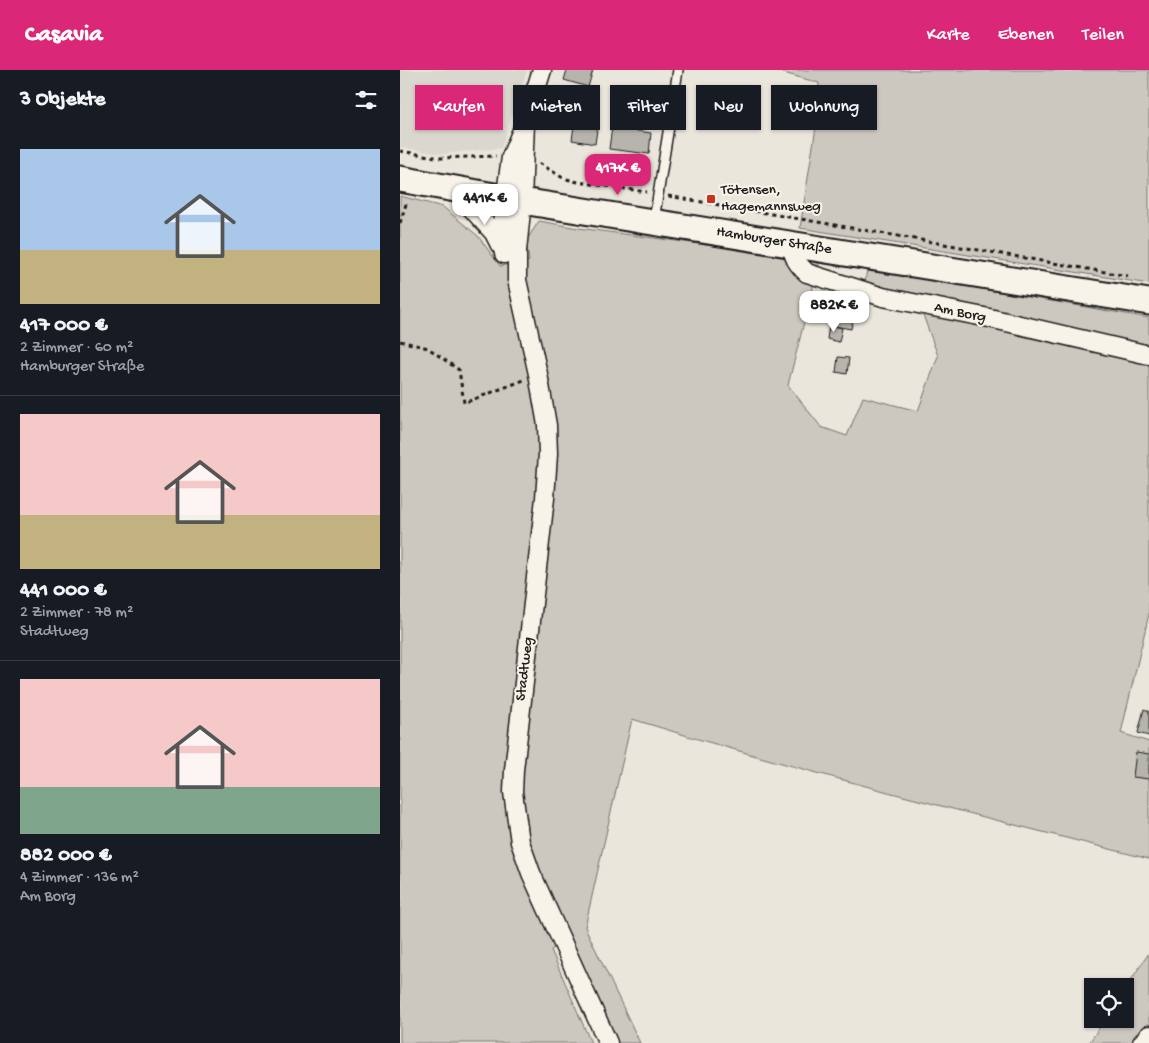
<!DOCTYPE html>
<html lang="de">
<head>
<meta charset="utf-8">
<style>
  :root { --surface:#171b24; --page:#20242c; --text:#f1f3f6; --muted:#9ea1a6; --line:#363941; --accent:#db2777 }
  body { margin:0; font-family:"Gochi Hand",sans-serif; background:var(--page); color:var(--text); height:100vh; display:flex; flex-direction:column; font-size:19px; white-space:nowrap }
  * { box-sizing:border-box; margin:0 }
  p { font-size:16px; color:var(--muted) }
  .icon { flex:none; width:28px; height:28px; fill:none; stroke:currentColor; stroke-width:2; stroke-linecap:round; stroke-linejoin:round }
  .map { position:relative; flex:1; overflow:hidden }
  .sheet { display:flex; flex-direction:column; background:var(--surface); width:400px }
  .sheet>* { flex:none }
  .hud { position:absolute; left:15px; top:15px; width:475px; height:45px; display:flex; gap:10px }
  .buttons { position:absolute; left:684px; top:908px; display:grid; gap:10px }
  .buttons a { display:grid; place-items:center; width:50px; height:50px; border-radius:0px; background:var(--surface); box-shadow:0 1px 4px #0004; font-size:25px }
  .price { position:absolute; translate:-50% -42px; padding:0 11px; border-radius:10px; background:#fff; color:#222; font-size:16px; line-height:32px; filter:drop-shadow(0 1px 2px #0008) }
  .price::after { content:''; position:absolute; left:50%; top:30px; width:15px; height:11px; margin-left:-8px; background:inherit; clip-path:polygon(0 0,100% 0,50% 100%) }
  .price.active { background:var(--accent); color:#fff }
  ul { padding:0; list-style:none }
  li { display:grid; align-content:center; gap:10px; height:265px; padding:0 20px }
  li+li { border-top:1px solid var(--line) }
  li span { display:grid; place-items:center; height:155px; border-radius:0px; color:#555 }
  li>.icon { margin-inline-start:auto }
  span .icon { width:90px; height:90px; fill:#fffc; stroke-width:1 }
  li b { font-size:21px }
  h2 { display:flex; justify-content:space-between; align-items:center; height:60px; padding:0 20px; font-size:21px }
  .pill { padding:0 18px; border-radius:0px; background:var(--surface); box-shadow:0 1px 4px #0004; font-size:18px; line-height:45px }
  .pill.active { background:var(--accent); color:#fff }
  header { display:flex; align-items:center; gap:30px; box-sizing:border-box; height:70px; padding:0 25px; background:var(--accent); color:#fff }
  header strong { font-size:24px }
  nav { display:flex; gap:28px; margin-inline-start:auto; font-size:18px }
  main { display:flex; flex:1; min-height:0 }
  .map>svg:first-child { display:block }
</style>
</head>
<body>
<header>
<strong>Casavia</strong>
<nav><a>Karte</a><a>Ebenen</a><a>Teilen</a></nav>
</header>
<main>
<section class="sheet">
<h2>3 Objekte<svg class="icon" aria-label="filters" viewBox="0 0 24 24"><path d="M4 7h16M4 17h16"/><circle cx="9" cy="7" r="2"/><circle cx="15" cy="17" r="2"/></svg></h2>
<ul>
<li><span style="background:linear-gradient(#a9c7e8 65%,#c2b280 0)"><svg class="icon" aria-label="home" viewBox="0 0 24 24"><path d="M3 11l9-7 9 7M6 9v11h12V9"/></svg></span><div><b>417 000 €</b><p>2 Zimmer · 60 m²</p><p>Hamburger Straße</p></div></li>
<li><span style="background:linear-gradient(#f6c9c9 65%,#c2b280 0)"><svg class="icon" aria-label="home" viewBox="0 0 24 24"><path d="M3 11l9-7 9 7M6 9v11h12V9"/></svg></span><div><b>441 000 €</b><p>2 Zimmer · 78 m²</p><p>Stadtweg</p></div></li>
<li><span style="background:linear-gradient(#f6c9c9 70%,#7fa58c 0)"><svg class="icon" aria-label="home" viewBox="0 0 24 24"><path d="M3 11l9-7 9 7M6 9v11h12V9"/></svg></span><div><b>882 000 €</b><p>4 Zimmer · 136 m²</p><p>Am Borg</p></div></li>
</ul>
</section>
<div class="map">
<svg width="749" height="973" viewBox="0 0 749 973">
  <rect width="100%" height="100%" fill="#eae6dc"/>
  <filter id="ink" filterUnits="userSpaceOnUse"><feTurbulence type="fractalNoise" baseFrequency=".02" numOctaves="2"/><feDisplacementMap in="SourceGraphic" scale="10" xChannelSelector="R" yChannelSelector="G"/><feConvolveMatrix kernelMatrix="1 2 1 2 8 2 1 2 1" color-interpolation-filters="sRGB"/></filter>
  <g filter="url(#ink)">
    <path fill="#dad7ce" d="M0,0h127l-26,78 -60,6 -41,-7z"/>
    <path fill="#ccc8c0" stroke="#74726e" d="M373,0h376v214l-349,-56 16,-101 3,-44z
      M0,126l43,11 35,29 22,30 29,-5 -3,-20 13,-20 39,7 242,32 -32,125 33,42 26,9 16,-39 55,14 20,-55 -15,-41 -61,-14 5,-32 282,49v296l-28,119 28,9v117c-173,-44 -347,-87 -517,-140l-47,208 55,116h-25l-46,-105 -18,12 40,93h-191z
      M749,883v73l-14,17h-46l16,-24h20v-30z"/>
    <path fill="#b6b4ac" stroke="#1c1c1c" d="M167,0h26l-5,17 -24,-7z
      M157,33l12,2 -2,14 -13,-3z
      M175,49l23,4 -3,21 -23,-4z
      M213,49l21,2 -2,9 19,3 -2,21 -40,-5z
      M433,236l22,4 -4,19 -22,-4z
      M429,255l13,3 -3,14 -12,-3z
      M438,287l11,1 -2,16 -11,-2z
      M744,639l5,2v25l-11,-3z
      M736,682l13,2v25l-16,-2z"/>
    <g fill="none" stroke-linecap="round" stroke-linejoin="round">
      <g stroke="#1c1c1c" stroke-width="12">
        <path id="service" d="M254,150l24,-150"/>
      </g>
      <g stroke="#1c1c1c" stroke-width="21">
        <path id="minor" d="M125,53l-3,78 -5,50v29l21,94 9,51 1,29 -3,44 -31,272 -1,22 7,50 11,31 77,170
          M54,119l40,44 6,12
          M391,173c2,14 6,21 16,30l76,24 106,21 160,37
          M104,184l-3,-24 10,-73 14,-34 17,-53
          M742,973l7,-8"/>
      </g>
      <g stroke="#1c1c1c" stroke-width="29">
        <path id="secondary" d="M0,109l122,22 627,101"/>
      </g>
      <path stroke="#1c1c1c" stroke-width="3" stroke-dasharray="4 4" stroke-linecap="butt" d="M0,81l41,7 55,-2
        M139,93l24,15 15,4 69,10
        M268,126l460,80
        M0,153l7,-22
        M0,271l28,7 31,22 5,33 60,-23"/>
      <use href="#service" stroke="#f7f3e8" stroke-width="9"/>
      <use href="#minor" stroke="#f7f3e8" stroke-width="18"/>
      <use href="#secondary" stroke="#f7f3e8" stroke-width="25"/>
    </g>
  </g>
  <rect fill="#c8321e" stroke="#f7f3e8" stroke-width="2" x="306" y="124" width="10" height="10" rx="2.5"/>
  <g text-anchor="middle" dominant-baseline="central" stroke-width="4" stroke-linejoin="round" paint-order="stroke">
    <g font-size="15" fill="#1c1c1c" stroke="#f7f3e8" text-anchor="start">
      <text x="321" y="120">Tötensen,<tspan x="321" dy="17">Hagemannsweg</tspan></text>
    </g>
    <g font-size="15" fill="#1c1c1c" stroke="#f7f3e8">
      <text transform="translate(374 171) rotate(9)">Hamburger Straße</text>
      <text transform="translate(560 243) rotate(12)">Am Borg</text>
      <text transform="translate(125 599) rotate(-83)">Stadtweg</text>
    </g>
  </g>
</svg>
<div class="buttons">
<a><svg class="icon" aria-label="locate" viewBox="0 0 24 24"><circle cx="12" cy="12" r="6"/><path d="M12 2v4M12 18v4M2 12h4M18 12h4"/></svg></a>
</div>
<b class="price active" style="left:218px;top:126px">417K €</b>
<b class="price" style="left:85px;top:156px">441K €</b>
<b class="price" style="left:434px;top:263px">882K €</b>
<div class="hud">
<a class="pill active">Kaufen</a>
<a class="pill">Mieten</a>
<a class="pill">Filter</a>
<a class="pill">Neu</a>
<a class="pill">Wohnung</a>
</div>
</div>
</main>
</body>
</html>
